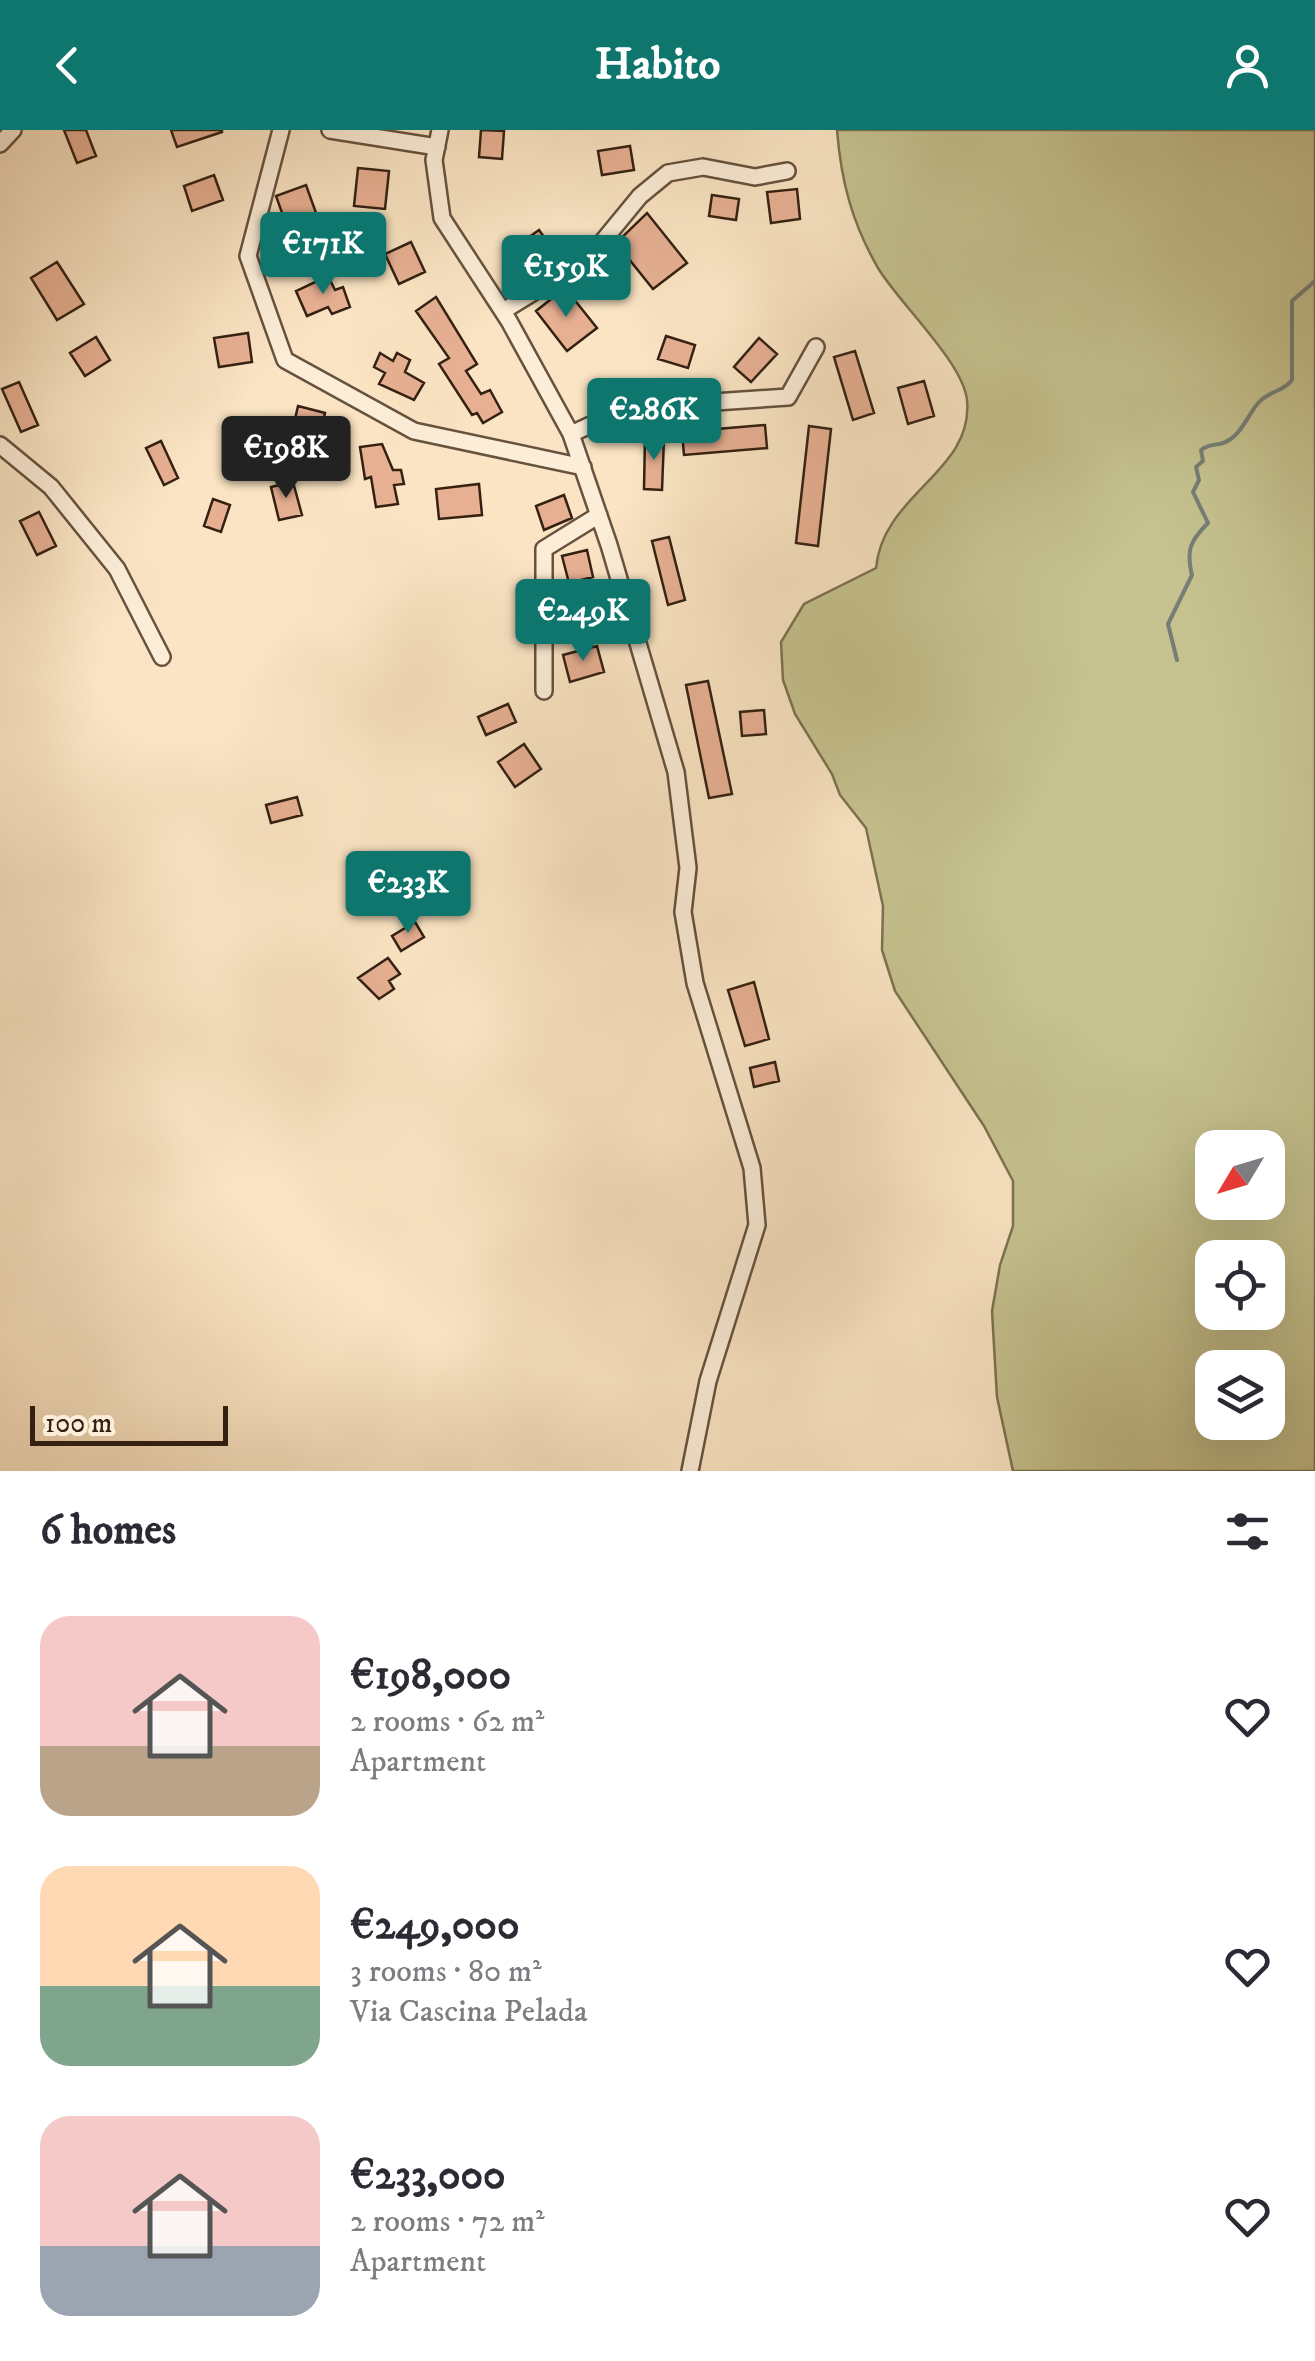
<!DOCTYPE html>
<html lang="en">
<head>
<meta charset="utf-8">
<style>
  :root { --surface:#fff; --page:#f2f2f3; --text:#2b2b33; --muted:#7c7c81; --accent:#0f766e }
  body { margin:0; font-family:"IM FELL DW Pica",serif; background:var(--page); color:var(--text); height:100vh; display:flex; flex-direction:column; font-size:38px; white-space:nowrap }
  * { box-sizing:border-box; margin:0 }
  p { font-size:32px; color:var(--muted) }
  .icon { flex:none; width:55px; height:55px; fill:none; stroke:currentColor; stroke-width:2; stroke-linecap:round; stroke-linejoin:round }
  .map { position:relative; height:1341px; overflow:hidden }
  .panel { display:flex; flex-direction:column; background:var(--surface); flex:1 }
  .panel>* { flex:none }
  .needle { width:65px; rotate:232deg }
  .tools { position:absolute; left:1195px; top:1000px; display:grid; gap:20px }
  .tools a { display:grid; place-items:center; width:90px; height:90px; border-radius:20px; background:var(--surface); box-shadow:0 10px 40px #0002; font-size:50px }
  .scale { position:absolute; left:30px; bottom:25px; width:198px; box-sizing:border-box; padding-left:10px; border:5px solid #342112; border-top:0; font-size:28px; line-height:35px; white-space:nowrap; color:#342112; -webkit-text-stroke:8px #fcedd8; paint-order:stroke }
  .price { position:absolute; translate:-50% -85px; padding:0 22px; border-radius:10px; background:var(--accent); color:#fff; font-size:32px; line-height:65px; filter:drop-shadow(0 2px 5px #0008) }
  .price::after { content:''; position:absolute; left:50%; top:60px; width:30px; height:22px; margin-left:-15px; background:inherit; clip-path:polygon(0 0,100% 0,50% 100%) }
  .price.current { background:#222; color:#fff }
  ul { padding:0; list-style:none }
  li { display:flex; align-items:center; gap:30px; height:250px; padding:0 40px }
  li span { display:grid; place-items:center; flex:none; width:280px; height:200px; border-radius:30px; color:#555 }
  li>.icon { margin-inline-start:auto }
  span .icon { width:120px; height:120px; fill:#fffc; stroke-width:1 }
  li b { font-size:42px }
  h2 { display:flex; justify-content:space-between; align-items:center; height:120px; padding:0 40px; font-size:42px }
  header { display:flex; justify-content:space-between; align-items:center; height:130px; padding:0 40px; background:var(--accent); color:#fff; font-size:45px; font-weight:700 }
  .map>svg:first-child { display:block }
</style>
</head>
<body>
<header><svg class="icon" aria-label="back" viewBox="0 0 24 24"><path d="M15 5l-7 7 7 7"/></svg>Habito<svg class="icon" aria-label="person" viewBox="0 0 24 24"><circle cx="12" cy="8" r="4"/><path d="M4 21q1-7 8-7t8 7"/></svg></header>
<div class="map">
<svg width="1315" height="1341" viewBox="0 0 1315 1341">
  <rect width="100%" height="100%" fill="#fae4c3"/>
  <filter id="stains"><feTurbulence type="fractalNoise" baseFrequency=".002" numOctaves="4"/><feColorMatrix values="0 0 0 0 .2 0 0 0 0 .09 0 0 0 0 .02 0 0 0 .5 -.17"/></filter>
  <radialGradient id="worn" r=".72"><stop offset=".6" stop-color="#630" stop-opacity="0"/><stop offset="1" stop-color="#630" stop-opacity=".3"/></radialGradient>
  <path fill="#c5c28f" stroke="#7c7250" stroke-width="2.5" fill-rule="evenodd" d="M837,0h478v1341h-302l-16,-74 -5,-86 8,-46 13,-39v-45l-29,-55 -89,-135 -13,-41 1,-44 -17,-78 -26,-33 -8,-21 -37,-60 -12,-34 -2,-38 23,-38 72,-36c7,-75 98,-96 91,-168 -4,-38 -69,-98 -89,-132 -26,-45 -37,-87 -41,-138zM1212,1018h56v54h-56zM1212,1128h56v54h-56zM1212,1238h56v54h-56z"/>
  <g fill="none" stroke-linecap="round" stroke-linejoin="round">
    <path stroke="#757f78" stroke-width="4" d="M1177,530l-9,-36 24,-49c-6,-25 -2,-34 16,-52l-15,-31 6,-12 -3,-13 7,-6 -2,-11c9,-7 12,-4 22,-7 18,-6 25,-29 36,-41 10,-11 24,-10 33,-22v-79l23,-20"/>
  </g>
  <path fill="#e7b093" stroke="#342112" stroke-width="2.5" d="M64,0h22l10,26 -19,7z
    M171,0h51v2l-45,15z
    M481,0l23,1 -2,28 -23,-2z
    M630,16l4,24 -32,5 -4,-24z
    M358,38l31,3 -4,38 -31,-3z
    M214,45l9,25 -31,11 -8,-25z
    M306,55l15,42 -30,11 -15,-42z
    M797,59l3,30 -29,4 -4,-31z
    M712,65l27,4 -3,21 -27,-4z
    M647,83l40,50 -34,26 -37,-46z
    M539,100l14,20 -27,20 -15,-20z
    M411,112l14,30 -26,12 -14,-30z
    M57,132l27,42 -27,16 -26,-42z
    M328,146l7,14 8,-3 7,20 -18,7 -4,-7 -21,9 -11,-25z
    M565,158l32,40 -30,23 -31,-40z
    M436,167l41,67 -11,7 15,23 9,-4 12,22 -19,11 -6,-10 -5,2 -33,-51 10,-6 -33,-47z
    M248,203l4,29 -33,5 -5,-29z
    M666,206l29,9 -7,23 -30,-9z
    M96,207l14,23 -25,16 -15,-23z
    M759,208l18,16 -26,28 -17,-15z
    M855,221l19,62 -21,7 -19,-63z
    M380,223l13,8 4,-8 13,7 -5,12 19,11 -10,17 -35,-16 6,-11 -11,-6z
    M924,251l10,35 -26,8 -10,-36z
    M19,252l19,43 -17,7 -19,-43z
    M298,276l27,7 -6,26 -27,-7z
    M765,295l2,23 -83,7 -2,-23z
    M809,296l22,3 -13,117 -22,-3z
    M645,307l19,1 -2,52 -18,-1z
    M161,311l17,37 -14,7 -18,-37z
    M382,314l11,26h8l3,14 -10,1 4,19 -22,3 -5,-30 -6,2 -5,-32z
    M293,352l9,33 -23,5 -8,-33z
    M479,354l3,31 -43,4 -3,-30z
    M564,365l8,23 -28,12 -8,-24z
    M213,369l17,6 -9,27 -17,-6z
    M39,382l17,34 -19,9 -17,-34z
    M669,407l16,63 -17,5 -16,-64z
    M587,420l6,27 -24,6 -7,-27z
    M563,468l21,4 -4,26 -21,-3z
    M597,516l7,26 -34,10 -7,-27z
    M708,551l24,113 -23,4 -23,-113z
    M508,574l8,18 -30,13 -8,-18z
    M764,580l2,24 -24,2 -2,-24z
    M524,614l17,25 -26,18 -17,-25z
    M297,667l5,18 -31,8 -5,-18z
    M415,792l9,15 -23,14 -9,-15z
    M388,828l12,16 -11,7 5,8 -15,10 -21,-21z
    M754,852l15,57 -24,7 -17,-56z
    M775,932l4,19 -25,6 -4,-19z"/>
  <g fill="none" stroke-linecap="round" stroke-linejoin="round">
    <g stroke="#66523e" stroke-width="20">
      <path id="minor" d="M281,0l-33,126 37,104 129,71 169,36
        M330,0l107,17
        M440,0l-6,30 8,58 67,103 62,113 38,111 67,227 12,96 -5,44 12,71 57,185 5,57 -49,156 -18,90
        M0,14l13,-14
        M503,181l86,-53 51,-62 28,-23 35,-6 52,10 32,-6
        M571,304l56,-26 161,-11 28,-50
        M0,315l51,42 66,82 45,88
        M544,561v-142l55,-34"/>
    </g>
    <use href="#minor" stroke="#fcedd8" stroke-width="15"/>
  </g>
  <rect width="100%" height="100%" filter="url(#stains)"/>
  <rect width="100%" height="100%" fill="url(#worn)"/>
</svg>
<div class="tools">
<a><svg class="needle" viewBox="-14 -14 28 28"><path d="M0-13l5 13h-10z" fill="#e53935"/><path d="M0 13l5-13h-10z" fill="#7c7c81"/></svg></a>
<a><svg class="icon" aria-label="locate" viewBox="0 0 24 24"><circle cx="12" cy="12" r="6"/><path d="M12 2v4M12 18v4M2 12h4M18 12h4"/></svg></a>
<a><svg class="icon" aria-label="layers" viewBox="0 0 24 24"><path d="M12 4l9 5-9 5-9-5zM3 14l9 5 9-5"/></svg></a>
</div>
<div class="scale">100 m</div>
<b class="price" style="left:323px;top:167px">€171K</b>
<b class="price" style="left:566px;top:190px">€159K</b>
<b class="price" style="left:654px;top:333px">€286K</b>
<b class="price current" style="left:286px;top:371px">€198K</b>
<b class="price" style="left:583px;top:534px">€249K</b>
<b class="price" style="left:408px;top:806px">€233K</b>
</div>
<section class="panel">
<h2>6 homes<svg class="icon" aria-label="filters" viewBox="0 0 24 24"><path d="M4 7h16M4 17h16"/><circle cx="9" cy="7" r="2"/><circle cx="15" cy="17" r="2"/></svg></h2>
<ul>
<li><span style="background:linear-gradient(#f6c9c9 65%,#b9a48a 0)"><svg class="icon" aria-label="home" viewBox="0 0 24 24"><path d="M3 11l9-7 9 7M6 9v11h12V9"/></svg></span><div><b>€198,000</b><p>2 rooms · 62 m²</p><p>Apartment</p></div><svg class="icon" aria-label="heart" viewBox="0 0 24 24"><path d="M12 20l-8-8c-3-5 5-10 8-4 3-6 11-1 8 4z"/></svg></li>
<li><span style="background:linear-gradient(#ffd9b3 60%,#7fa58c 0)"><svg class="icon" aria-label="home" viewBox="0 0 24 24"><path d="M3 11l9-7 9 7M6 9v11h12V9"/></svg></span><div><b>€249,000</b><p>3 rooms · 80 m²</p><p>Via Cascina Pelada</p></div><svg class="icon" aria-label="heart" viewBox="0 0 24 24"><path d="M12 20l-8-8c-3-5 5-10 8-4 3-6 11-1 8 4z"/></svg></li>
<li><span style="background:linear-gradient(#f6c9c9 65%,#9aa5b1 0)"><svg class="icon" aria-label="home" viewBox="0 0 24 24"><path d="M3 11l9-7 9 7M6 9v11h12V9"/></svg></span><div><b>€233,000</b><p>2 rooms · 72 m²</p><p>Apartment</p></div><svg class="icon" aria-label="heart" viewBox="0 0 24 24"><path d="M12 20l-8-8c-3-5 5-10 8-4 3-6 11-1 8 4z"/></svg></li>
</ul>
</section>
</body>
</html>
